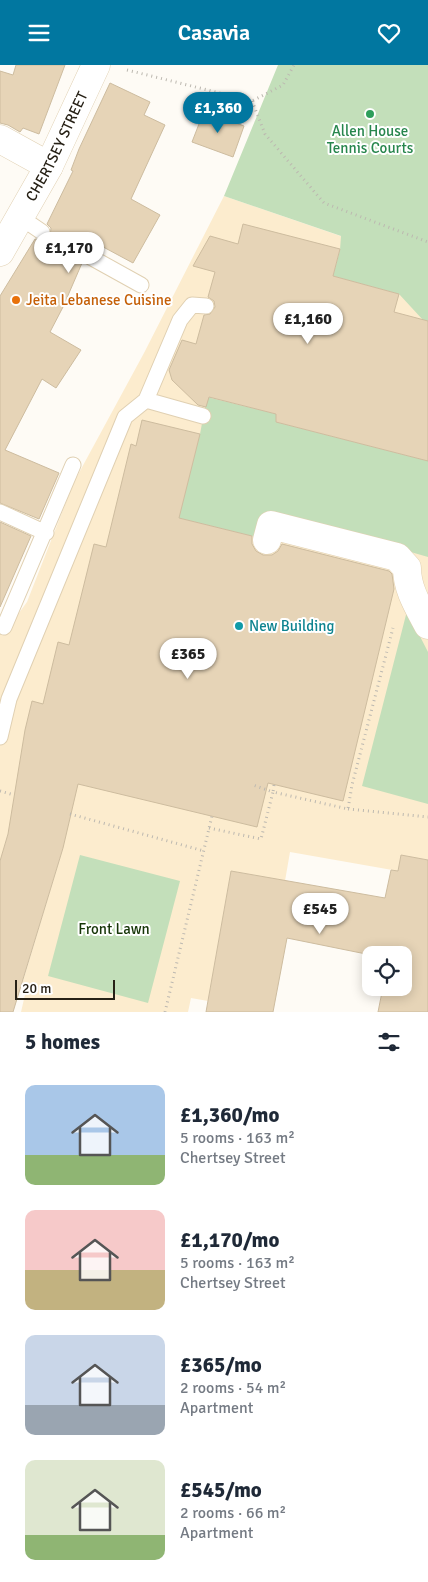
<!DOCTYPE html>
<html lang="en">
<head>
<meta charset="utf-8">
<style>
  :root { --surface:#fff; --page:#f2f2f3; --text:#1f2937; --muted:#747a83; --accent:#0177a0 }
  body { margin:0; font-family:Signika,sans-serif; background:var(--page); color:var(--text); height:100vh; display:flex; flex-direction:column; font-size:19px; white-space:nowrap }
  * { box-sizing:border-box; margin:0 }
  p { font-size:16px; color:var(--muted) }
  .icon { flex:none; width:28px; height:28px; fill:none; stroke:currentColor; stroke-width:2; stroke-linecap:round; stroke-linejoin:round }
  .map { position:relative; height:947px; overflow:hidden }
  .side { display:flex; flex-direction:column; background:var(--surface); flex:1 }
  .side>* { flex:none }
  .fabs { position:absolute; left:362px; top:881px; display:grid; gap:10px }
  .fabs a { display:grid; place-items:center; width:50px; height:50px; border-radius:10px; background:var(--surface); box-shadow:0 2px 12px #0003; font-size:25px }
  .scale { position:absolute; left:15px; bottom:12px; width:100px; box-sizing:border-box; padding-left:5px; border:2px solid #272116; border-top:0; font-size:14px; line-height:18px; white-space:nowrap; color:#272116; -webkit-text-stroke:4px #fff; paint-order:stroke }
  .price { position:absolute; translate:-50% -42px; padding:0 11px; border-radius:18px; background:#fff; color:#222; font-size:16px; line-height:32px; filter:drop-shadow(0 1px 2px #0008) }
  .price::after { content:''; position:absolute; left:50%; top:30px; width:15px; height:11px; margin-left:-8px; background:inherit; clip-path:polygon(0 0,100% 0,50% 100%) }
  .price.selected { background:var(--accent); color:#fff }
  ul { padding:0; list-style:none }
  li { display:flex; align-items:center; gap:15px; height:125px; padding:0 25px }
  li span { display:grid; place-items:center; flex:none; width:140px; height:100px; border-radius:10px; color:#555 }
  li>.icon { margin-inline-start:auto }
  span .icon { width:60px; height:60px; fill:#fffc; stroke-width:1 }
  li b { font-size:21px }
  h2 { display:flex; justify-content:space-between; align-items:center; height:60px; padding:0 25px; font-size:21px }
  header { display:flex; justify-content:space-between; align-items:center; height:65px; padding:0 25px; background:var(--accent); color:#fff; font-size:22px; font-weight:600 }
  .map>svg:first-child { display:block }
</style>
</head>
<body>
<header><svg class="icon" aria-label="menu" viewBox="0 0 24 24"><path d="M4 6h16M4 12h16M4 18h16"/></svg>Casavia<svg class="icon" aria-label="heart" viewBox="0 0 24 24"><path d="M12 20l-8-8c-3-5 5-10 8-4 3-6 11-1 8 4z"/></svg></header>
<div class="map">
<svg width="428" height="947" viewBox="0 0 428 947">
  <rect width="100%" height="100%" fill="#fefbf5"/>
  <path fill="#fcecce" d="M224,131l204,70v594l-27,-5 -3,16 -108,-19 -5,29 -54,-10 -23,130 -17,-3 -3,14h-167l6,-26 -5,-2 41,-136 -55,-14 -8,27v-231l5,2 22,-30 47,-120 70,-129z"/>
  <path fill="#c3dfba" d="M278,0h150v256l-5,-1 -24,-26 -66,-18 7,-26 1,-14 -117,-40z
    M207,332l69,17v8l152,39v96l-152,-44 -20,24 -77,-19 21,-84z
    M407,546l21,41v152l-66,-18z
    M80,790l100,26 -32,122 -100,-27z"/>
  <path fill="#e6d4b7" stroke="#cdbc9f" d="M16,0h49l-26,69 -16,-6 -3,4 -12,-7 -8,-2v-52l13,4z
    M110,18l40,19 -6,13 21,10 -34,74 29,16 -27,48 -39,-21 -2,5 -8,-2 -7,5v8l5,5 -19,44 -13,25 31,18 -25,38 -14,-9 -37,71 54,23 -20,46 -39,-16v-207l35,-57 7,2 8,-4 1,-9 -4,-4 26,-53 -2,-1 8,-21z
    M204,46l40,15 -11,31 -41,-15z
    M243,159l97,25 -7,27 66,18 -5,18 34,9v140l-152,-39v-8l-67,-17 -3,10 -8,-2 -26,-25 -3,-10 13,-30 14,4 8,-29 6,-1 5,-7 -1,-6 -6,-4 7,-25 -22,-6 17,-30 28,8z
    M142,355l58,14 -21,84 73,18v8l4,7 7,4h9l6,-4 4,-7 107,27 3,3 2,15 -51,212 -75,-18 -11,44 -179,-43 -15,64 -50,164h-13v-151l8,-27 17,-104 7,-29 11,3 15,-62 11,3 25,-101 12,3 25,-103 5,2z
    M0,457l31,14 -31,71z
    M401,790l27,5v152h-50l5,-25h21v-32h-33l-84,-17 -14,74h-67l25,-141 154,27 6,-28 7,1z"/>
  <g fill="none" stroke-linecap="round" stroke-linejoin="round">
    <g stroke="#e0d0b2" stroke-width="17">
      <path id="lane" d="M20,152l22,15
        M85,189l56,31
        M146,335l34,-80 12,-15 14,1
        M0,447l46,21
        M4,562l69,-162
        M0,672l9,-38 116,-282 21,-17 57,16"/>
    </g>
    <g stroke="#e0d0b2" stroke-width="29">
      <path id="street" d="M0,74l49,27
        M267,475l4,-15 126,32 10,11c0,21 11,38 21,57"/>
    </g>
    <g stroke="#e0d0b2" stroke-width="29">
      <g id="primary">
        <path id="s1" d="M0,187l49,-86 47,-101"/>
      </g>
    </g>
    <path stroke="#bcb8b0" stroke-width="3" stroke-dasharray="1 4" stroke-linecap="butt" d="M127,5l125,31 31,-16 11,-20
      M252,36l13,33 59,69 104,39
      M274,720l-1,7 75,17 4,-24 41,-157
      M0,726l14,4
      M348,744l80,8
      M70,749l134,37
      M209,763l52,11 12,-47 -20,-7
      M165,947l47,-196"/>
    <use href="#lane" stroke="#fff" stroke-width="15"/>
    <use href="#street" stroke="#fff" stroke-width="28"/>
    <use href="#primary" stroke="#fff" stroke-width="28"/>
  </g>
  <circle fill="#2e9e5b" stroke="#fff" stroke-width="2" cx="370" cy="49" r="5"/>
  <circle fill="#e8710a" stroke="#fff" stroke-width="2" cx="16" cy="235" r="5"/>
  <circle fill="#0f9aa8" stroke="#fff" stroke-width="2" cx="239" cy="561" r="5"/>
  <g text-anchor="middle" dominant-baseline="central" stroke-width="4" stroke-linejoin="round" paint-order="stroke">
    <g font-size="15" fill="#27864d" stroke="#fff">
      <text x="370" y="66">Allen House<tspan x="370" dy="17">Tennis Courts</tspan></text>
    </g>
    <g font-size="15" fill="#272116" stroke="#fff">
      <text stroke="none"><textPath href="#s1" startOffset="120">CHERTSEY STREET</textPath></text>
    </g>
    <g font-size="15" fill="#c56008" stroke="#fff" text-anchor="start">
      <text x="26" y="235">Jeita Lebanese Cuisine</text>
    </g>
    <g font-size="15" fill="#0d838f" stroke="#fff" text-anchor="start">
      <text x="249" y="561">New Building</text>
    </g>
    <g font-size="15" fill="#163507" stroke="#fff">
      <text x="114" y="864">Front Lawn</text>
    </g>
  </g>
</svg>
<div class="fabs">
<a><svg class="icon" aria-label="locate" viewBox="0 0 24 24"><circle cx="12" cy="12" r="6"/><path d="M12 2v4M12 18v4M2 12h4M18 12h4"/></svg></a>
</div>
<div class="scale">20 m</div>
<b class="price selected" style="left:218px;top:69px">£1,360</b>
<b class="price" style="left:69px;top:209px">£1,170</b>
<b class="price" style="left:308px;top:280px">£1,160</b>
<b class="price" style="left:188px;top:615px">£365</b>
<b class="price" style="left:320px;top:870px">£545</b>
</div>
<section class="side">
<h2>5 homes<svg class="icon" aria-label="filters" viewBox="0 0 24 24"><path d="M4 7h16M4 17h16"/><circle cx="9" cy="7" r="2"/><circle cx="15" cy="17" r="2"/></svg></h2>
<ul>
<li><span style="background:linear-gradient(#a9c7e8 70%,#8fb573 0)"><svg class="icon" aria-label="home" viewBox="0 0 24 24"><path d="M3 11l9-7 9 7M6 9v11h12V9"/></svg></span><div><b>£1,360/mo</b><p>5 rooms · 163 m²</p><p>Chertsey Street</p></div></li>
<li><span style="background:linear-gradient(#f6c9c9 60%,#c2b280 0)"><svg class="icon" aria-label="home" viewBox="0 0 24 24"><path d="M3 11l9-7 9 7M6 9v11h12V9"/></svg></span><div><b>£1,170/mo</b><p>5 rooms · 163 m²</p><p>Chertsey Street</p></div></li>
<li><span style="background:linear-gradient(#c9d6e8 70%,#9aa5b1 0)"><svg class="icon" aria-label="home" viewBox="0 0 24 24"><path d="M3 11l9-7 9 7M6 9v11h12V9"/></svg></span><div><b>£365/mo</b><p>2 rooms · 54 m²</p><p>Apartment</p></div></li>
<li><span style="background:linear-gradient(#dfe7d0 75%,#8fb573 0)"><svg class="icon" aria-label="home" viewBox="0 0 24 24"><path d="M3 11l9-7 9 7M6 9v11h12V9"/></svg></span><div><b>£545/mo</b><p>2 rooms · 66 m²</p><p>Apartment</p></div></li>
</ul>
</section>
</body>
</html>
